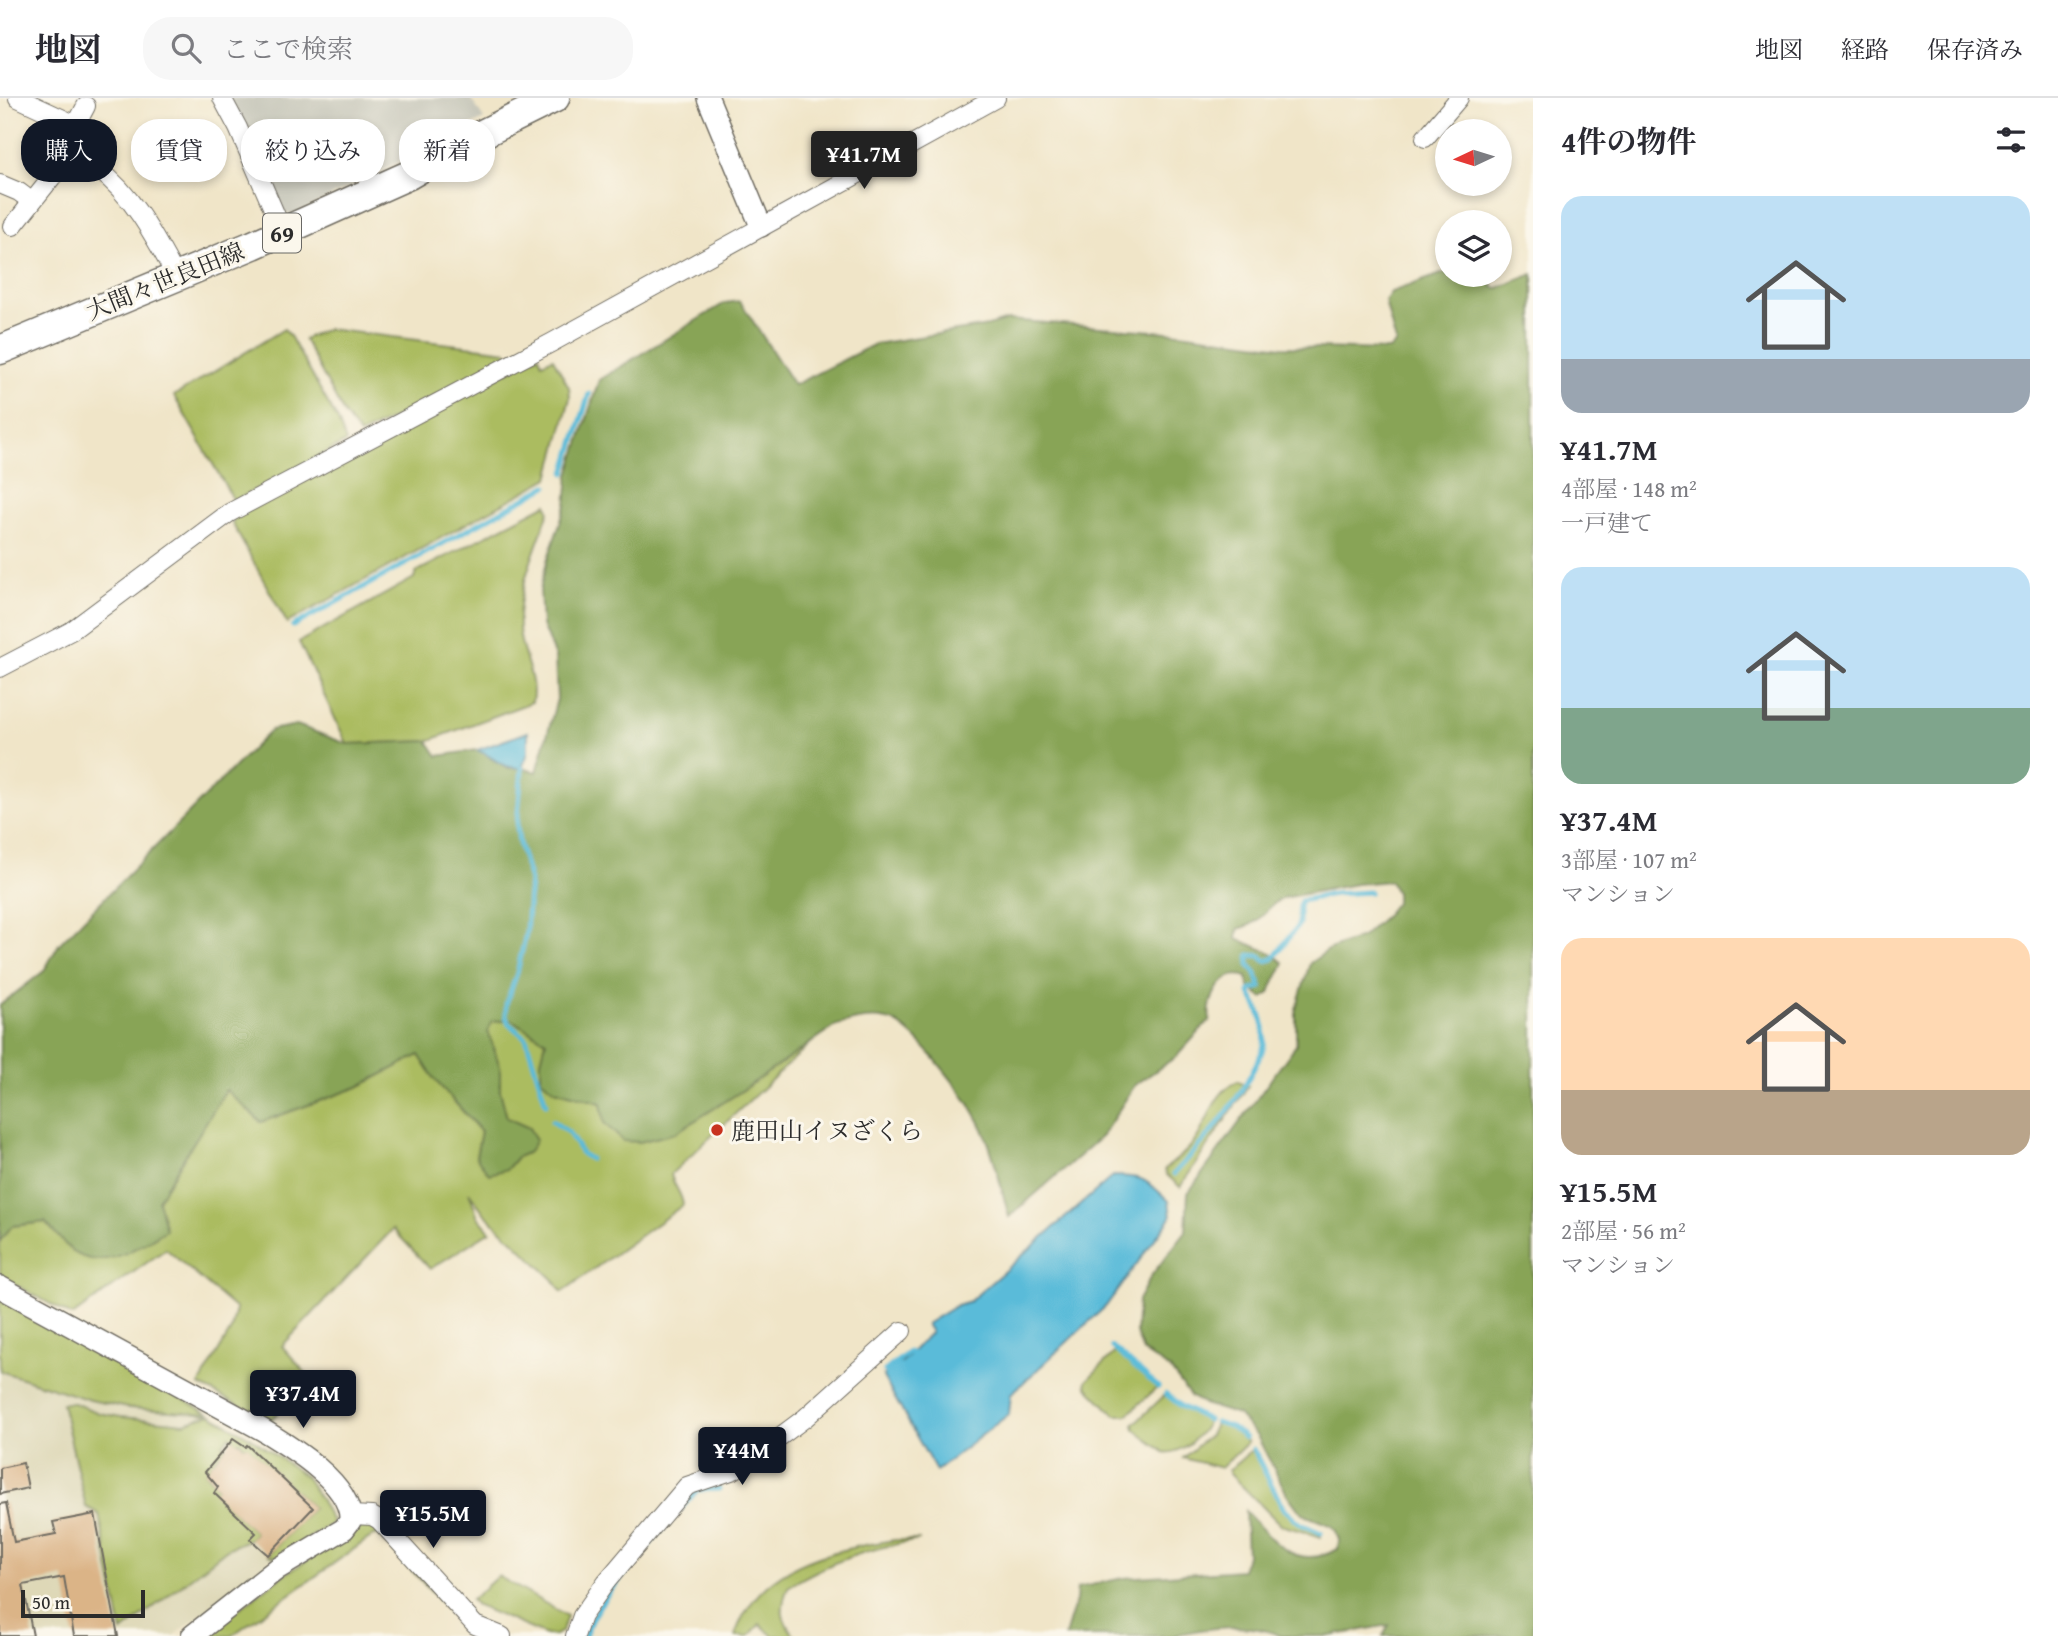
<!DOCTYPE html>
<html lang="ja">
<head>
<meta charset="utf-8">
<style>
  :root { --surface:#fff; --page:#f7f7f7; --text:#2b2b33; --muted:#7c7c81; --line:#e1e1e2; --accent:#111827 }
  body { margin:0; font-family:"Gentium Book Plus","Noto Serif JP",serif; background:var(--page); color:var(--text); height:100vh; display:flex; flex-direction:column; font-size:26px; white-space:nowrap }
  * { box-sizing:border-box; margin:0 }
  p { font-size:23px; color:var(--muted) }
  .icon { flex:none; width:38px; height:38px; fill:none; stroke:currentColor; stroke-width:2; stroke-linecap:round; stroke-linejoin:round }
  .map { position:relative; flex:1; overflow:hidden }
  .details { display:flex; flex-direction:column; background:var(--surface); width:525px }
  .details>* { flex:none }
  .banner { position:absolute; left:21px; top:21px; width:665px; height:63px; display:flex; gap:14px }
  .needle { width:46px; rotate:266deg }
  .fabs { position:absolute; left:1435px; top:21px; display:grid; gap:14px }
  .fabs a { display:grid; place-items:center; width:77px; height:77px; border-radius:50%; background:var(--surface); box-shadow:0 4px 10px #0003; font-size:35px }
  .scale { position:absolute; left:21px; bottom:18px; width:124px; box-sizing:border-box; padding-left:7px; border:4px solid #2b2b2b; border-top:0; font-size:19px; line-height:24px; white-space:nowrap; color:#2b2b2b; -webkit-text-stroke:5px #fbf7ec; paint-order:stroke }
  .price { position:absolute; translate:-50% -60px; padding:0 16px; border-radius:7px; background:var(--accent); color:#fff; font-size:23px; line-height:46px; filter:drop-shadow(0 2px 4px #0008) }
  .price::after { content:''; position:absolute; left:50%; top:42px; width:21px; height:16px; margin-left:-10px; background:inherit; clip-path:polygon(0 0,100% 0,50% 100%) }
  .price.current { background:#222; color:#fff }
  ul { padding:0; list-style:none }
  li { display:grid; align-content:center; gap:14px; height:371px; padding:0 28px }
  li span { display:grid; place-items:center; height:217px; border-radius:21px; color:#555 }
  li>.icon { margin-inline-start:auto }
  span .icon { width:126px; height:126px; fill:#fffc; stroke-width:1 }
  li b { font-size:30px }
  h2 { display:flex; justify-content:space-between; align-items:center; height:84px; padding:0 28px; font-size:30px }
  .pill { padding:0 24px; border-radius:28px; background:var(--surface); box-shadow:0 4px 10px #0003; font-size:24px; line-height:63px }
  .pill.current { background:var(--accent); color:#fff }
  header { display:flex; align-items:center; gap:42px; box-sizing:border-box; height:98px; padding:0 35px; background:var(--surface); border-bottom:2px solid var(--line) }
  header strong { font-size:33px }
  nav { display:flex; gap:38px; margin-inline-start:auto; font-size:24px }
  .search { width:490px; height:63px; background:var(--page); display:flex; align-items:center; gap:18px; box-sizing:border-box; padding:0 24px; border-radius:28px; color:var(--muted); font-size:26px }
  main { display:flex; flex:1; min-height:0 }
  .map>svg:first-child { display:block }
</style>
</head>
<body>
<header>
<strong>地図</strong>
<div class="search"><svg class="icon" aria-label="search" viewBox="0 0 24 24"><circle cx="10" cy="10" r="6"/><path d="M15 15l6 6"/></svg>ここで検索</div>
<nav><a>地図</a><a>経路</a><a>保存済み</a></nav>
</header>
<main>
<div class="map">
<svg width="1533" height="1538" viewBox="0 0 1533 1538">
  <rect width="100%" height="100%" fill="#fbf7ec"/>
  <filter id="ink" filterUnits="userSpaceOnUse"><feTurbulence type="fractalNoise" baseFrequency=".0143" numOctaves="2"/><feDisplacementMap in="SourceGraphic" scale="14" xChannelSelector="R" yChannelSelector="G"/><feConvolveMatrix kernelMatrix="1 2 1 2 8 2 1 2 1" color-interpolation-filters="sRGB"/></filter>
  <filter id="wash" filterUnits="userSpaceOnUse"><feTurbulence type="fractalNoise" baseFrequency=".00686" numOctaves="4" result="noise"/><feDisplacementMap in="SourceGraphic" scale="28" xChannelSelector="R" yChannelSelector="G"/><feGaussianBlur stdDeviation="1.57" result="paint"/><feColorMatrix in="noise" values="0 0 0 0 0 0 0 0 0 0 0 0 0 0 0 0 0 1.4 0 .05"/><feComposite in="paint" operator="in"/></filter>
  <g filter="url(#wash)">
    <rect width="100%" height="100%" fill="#f0e5c8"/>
    <path fill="#ded8b7" d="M0,1273l128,37 85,6 92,62 15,23 -43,59 -6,1 -97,77h-174z"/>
    <path fill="#c5c5b8" d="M228,0h242l14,21 -191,96 -12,-4z"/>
    <path fill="#abbc60" stroke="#6b7446" stroke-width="2" d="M284,231l6,7 48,85 8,21 -112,59 -60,-105z
      M327,231l180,22 4,8 -151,76 -16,-21 -40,-75z
      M539,257l3,8 11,-5 16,29 1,11 -21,80 -262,145 -55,-100 3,-6z
      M547,406l2,7c-12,36 -32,77 -30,117 1,26 18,48 13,74l-104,39 -81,3 -48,-102 115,-64 2,-6z
      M510,921l36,22 -5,20 14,29 46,13 74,30 65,-41 73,-51 -142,133c2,12 11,19 12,31l-121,87 -9,-13 -68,-65 -16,-22 9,25 12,14 -60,38 -37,-40 -111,117 29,33 -41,42 -71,-36 32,-55 5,-21 -70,-60 -94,67 -72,-40v-35l12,-15 34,-4 27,30 85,-52 68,-111 35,33 97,-35 61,-32 16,25 46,52 -5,25 31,12 10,-12 12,-5v-24l-22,-10 -7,-27 -1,-24 -11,-36 4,-9z
      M1238,983l10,5 -68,101 -14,-13 -1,-5c11,-9 24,-18 32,-31 13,-21 17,-46 41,-57z
      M0,1200l98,58 59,28 93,53 55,39 15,23 13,24 -56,35 -9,-3 45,-47 -66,-62 -2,1 -6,-6 -2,2 -7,-7 -7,8 3,3 -21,26 13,14 -3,6 41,40 -6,6 -23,10 -105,83 -23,-118 -13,-7 -24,-104h12l25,10 22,4 64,6 26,-9 -83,-6 -38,-8 -90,-29z
      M1116,1253l42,36 -31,28h-12l-28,-28 -1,-6z
      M1166,1296l16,13 26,13c-5,14 -28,36 -44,32l-29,-22 -1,-6z
      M1216,1324l15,5 17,15 -27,26 -38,-10 27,-23z
      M1253,1351l31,60 17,15 20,9v4l-40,-12 -52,-52v-3z
      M367,1426h5l82,90 -1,2 -74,-82 -5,1 -143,101h-26l75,-59z
      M895,1442h25c-48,7 -91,21 -132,47 -8,21 -8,32 7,49h-22l-13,-12 -11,12h-14c22,-71 95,-86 160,-96z
      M498,1478l69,40 -5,15 -7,4h-9l-69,-29 -6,-6z"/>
    <path fill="#88a456" stroke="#5a6840" stroke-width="2" d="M1447,174v3h42l4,12 5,1 35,-14v1362h-150l6,-11 -59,11h-50c-28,-15 -78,-8 -108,0h-107l11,-36 1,-12 46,-10 119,-8 5,-15 -2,-44c27,28 49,62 93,38l1,-9 -3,-9 -4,-5 -25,-10 -9,-7 -11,-15 -30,-58 -19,-21 -32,-10 -15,-8 -21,-28 -27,-18 -7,-18 2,-33 13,-24 35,-45 2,-38 108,-148v-36l14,-46 20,-14 32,-12 22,-20 12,-15v-9l-6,-12 -34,3 -73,14c-20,9 -17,24 -45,31l-1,10 35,14 12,10c-4,11 -11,18 -14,30l-7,5 -14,-11 -2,-10c-24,-10 -41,23 -37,43l-33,36 -42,29 -33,51 -93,81c-8,-29 -14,-61 -26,-88 -12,-26 -31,-49 -49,-71 -11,-12 -26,-29 -40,-36 -18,-7 -42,-2 -59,4l-95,66 -65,41 -35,9 -17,-1 -19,-18 -3,-20 -46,-13 -14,-11v-18l5,-20 -36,-22 -18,3 -4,9 12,36v24l7,27 22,10 7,12 -7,12 -12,5 -10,12 -18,5 -13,-17 5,-26 -46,-51 -16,-25 -61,32 -97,35 -35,-32 -68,110 8,30c-26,16 -65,45 -95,20 -9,-8 -17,-19 -26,-28l-33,4 -12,15v-236l44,-34 15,-27 212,-214 26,-5 50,19 81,-3 10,15 39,-6 10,4 5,5 16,9h14l15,4 20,-73 -2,-42 -13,-32 -2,-36 7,-28 19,-56 3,-30 30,-95 126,-77 15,-2 54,84 81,-41 113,-18 20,-6 172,13 102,14 107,3 7,-7 -11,-42 6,-9z"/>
    <path fill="#5abbd9" stroke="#427382" stroke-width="2" d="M528,634v21l-6,15c-23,0 -27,-11 -45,-18z
      M1113,1078c32,0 33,4 56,25l2,16 -65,89 -95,88 -2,20 -73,57 -53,-94 2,-6 13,-9 3,1 30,-31 -5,-8 31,-19 13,-4z"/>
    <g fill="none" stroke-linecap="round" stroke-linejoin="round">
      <path stroke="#5abbd9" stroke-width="5" d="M565,375l24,-79
        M293,528l254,-140
        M522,670l-5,58 2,17 11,38 -1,11 -3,41 -9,40 -11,31v12l3,8 17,14 20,66
        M552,1023l16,11 14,22 8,5
        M1174,1076c29,-32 59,-64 79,-104 4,-8 9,-16 11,-25 3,-19 -5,-36 -14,-52l1,-3 10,-3 -6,-15 -6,-7v-10l12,1 4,5 8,-2 26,-35v-18l2,-5 33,-7 36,-2
        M1112,1249l46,40
        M885,1273l24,-19 7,5
        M1166,1296l16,13 26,13
        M1216,1324l15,5 14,11
        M1253,1351l31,60 17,15 20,9
        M644,1452l53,-60 22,-1
        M585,1538c8,-28 30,-50 48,-73"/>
    </g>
    <g id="blocks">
      <path fill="#dbb487" d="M233,1341l12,8 2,-2 66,63 -45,47 -18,-16 6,-6 -42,-40 4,-6 -13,-15z
        M23,1365l5,25 -28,6v-26z
        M6,1405l8,39 42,-8 -3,-12 42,-8 23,122h-44l-10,-59 -41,8 10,51h-33v-132z"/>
    </g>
  </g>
  <g filter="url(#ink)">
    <use href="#blocks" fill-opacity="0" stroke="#706c62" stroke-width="2"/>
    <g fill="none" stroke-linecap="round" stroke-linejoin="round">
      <g stroke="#706c62" stroke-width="20">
        <path id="minor" d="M18,0l58,27
          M222,0l16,30 45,104
          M1425,40l34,-40
          M68,59c10,4 22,6 31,13 35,26 57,70 78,108
          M0,86l19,8 12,9
          M13,128l55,-69 8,-32 10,-19
          M0,570l71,-37 158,-118 322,-170 445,-245
          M351,1417l21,1 7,4 96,105 27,11
          M575,1538l7,-20 24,-34 81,-96 47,-16 12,-8 59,-44 97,-87"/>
      </g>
      <g stroke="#706c62" stroke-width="24">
        <path id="tertiary" d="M708,0l53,128
          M0,1189l261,142c28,17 92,55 89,92l-6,8 -67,40 -85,67"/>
      </g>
      <g stroke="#706c62" stroke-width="31">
        <path id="primary" d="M0,252l253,-105 156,-70 57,-33 89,-44"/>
      </g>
      <use href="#minor" stroke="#fff" stroke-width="18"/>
      <use href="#tertiary" stroke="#fff" stroke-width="21"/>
      <use href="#primary" stroke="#fff" stroke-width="28"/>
    </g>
  </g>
  <circle fill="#c8321e" stroke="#fbf7ec" stroke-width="2.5" cx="717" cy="1032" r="7"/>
  <g text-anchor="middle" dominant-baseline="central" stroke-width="6" stroke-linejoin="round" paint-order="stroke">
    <rect fill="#fbf7ec" stroke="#696865" stroke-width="2" x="263" y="115.5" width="38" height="39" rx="5"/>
    <g font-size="23" font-weight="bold" fill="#2b2b2b">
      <text x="282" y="135">69</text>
    </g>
    <g font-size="24" fill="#2b2b2b" stroke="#fbf7ec">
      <text transform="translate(165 183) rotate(-22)">大間々世良田線</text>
    </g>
    <g font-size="24" fill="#2b2b2b" stroke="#fbf7ec" text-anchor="start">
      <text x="731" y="1032">鹿田山イヌざくら</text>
    </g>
  </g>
</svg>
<div class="fabs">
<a><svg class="needle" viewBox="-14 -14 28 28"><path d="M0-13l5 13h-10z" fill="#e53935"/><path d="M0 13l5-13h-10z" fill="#7c7c81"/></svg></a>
<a><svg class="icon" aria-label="layers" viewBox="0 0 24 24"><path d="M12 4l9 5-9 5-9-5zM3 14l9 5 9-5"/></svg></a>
</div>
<div class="scale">50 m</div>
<b class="price current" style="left:864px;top:93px">¥41.7M</b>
<b class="price" style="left:303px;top:1332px">¥37.4M</b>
<b class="price" style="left:742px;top:1389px">¥44M</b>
<b class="price" style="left:433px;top:1452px">¥15.5M</b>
<div class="banner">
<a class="pill current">購入</a>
<a class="pill">賃貸</a>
<a class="pill">絞り込み</a>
<a class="pill">新着</a>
</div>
</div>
<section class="details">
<h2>4件の物件<svg class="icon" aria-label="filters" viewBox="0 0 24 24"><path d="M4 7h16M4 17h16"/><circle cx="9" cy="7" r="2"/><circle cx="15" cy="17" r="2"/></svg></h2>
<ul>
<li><span style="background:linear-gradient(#bfe0f5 75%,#9aa5b1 0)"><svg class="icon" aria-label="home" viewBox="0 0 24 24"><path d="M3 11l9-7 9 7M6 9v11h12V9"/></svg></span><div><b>¥41.7M</b><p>4部屋 · 148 m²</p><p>一戸建て</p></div></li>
<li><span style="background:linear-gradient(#bfe0f5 65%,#7fa58c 0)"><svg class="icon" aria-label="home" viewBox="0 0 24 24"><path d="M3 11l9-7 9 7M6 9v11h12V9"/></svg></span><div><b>¥37.4M</b><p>3部屋 · 107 m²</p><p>マンション</p></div></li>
<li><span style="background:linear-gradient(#ffd9b3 70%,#b9a48a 0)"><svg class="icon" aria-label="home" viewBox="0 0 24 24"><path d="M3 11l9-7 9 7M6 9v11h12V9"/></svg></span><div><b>¥15.5M</b><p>2部屋 · 56 m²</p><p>マンション</p></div></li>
</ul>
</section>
</main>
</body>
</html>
